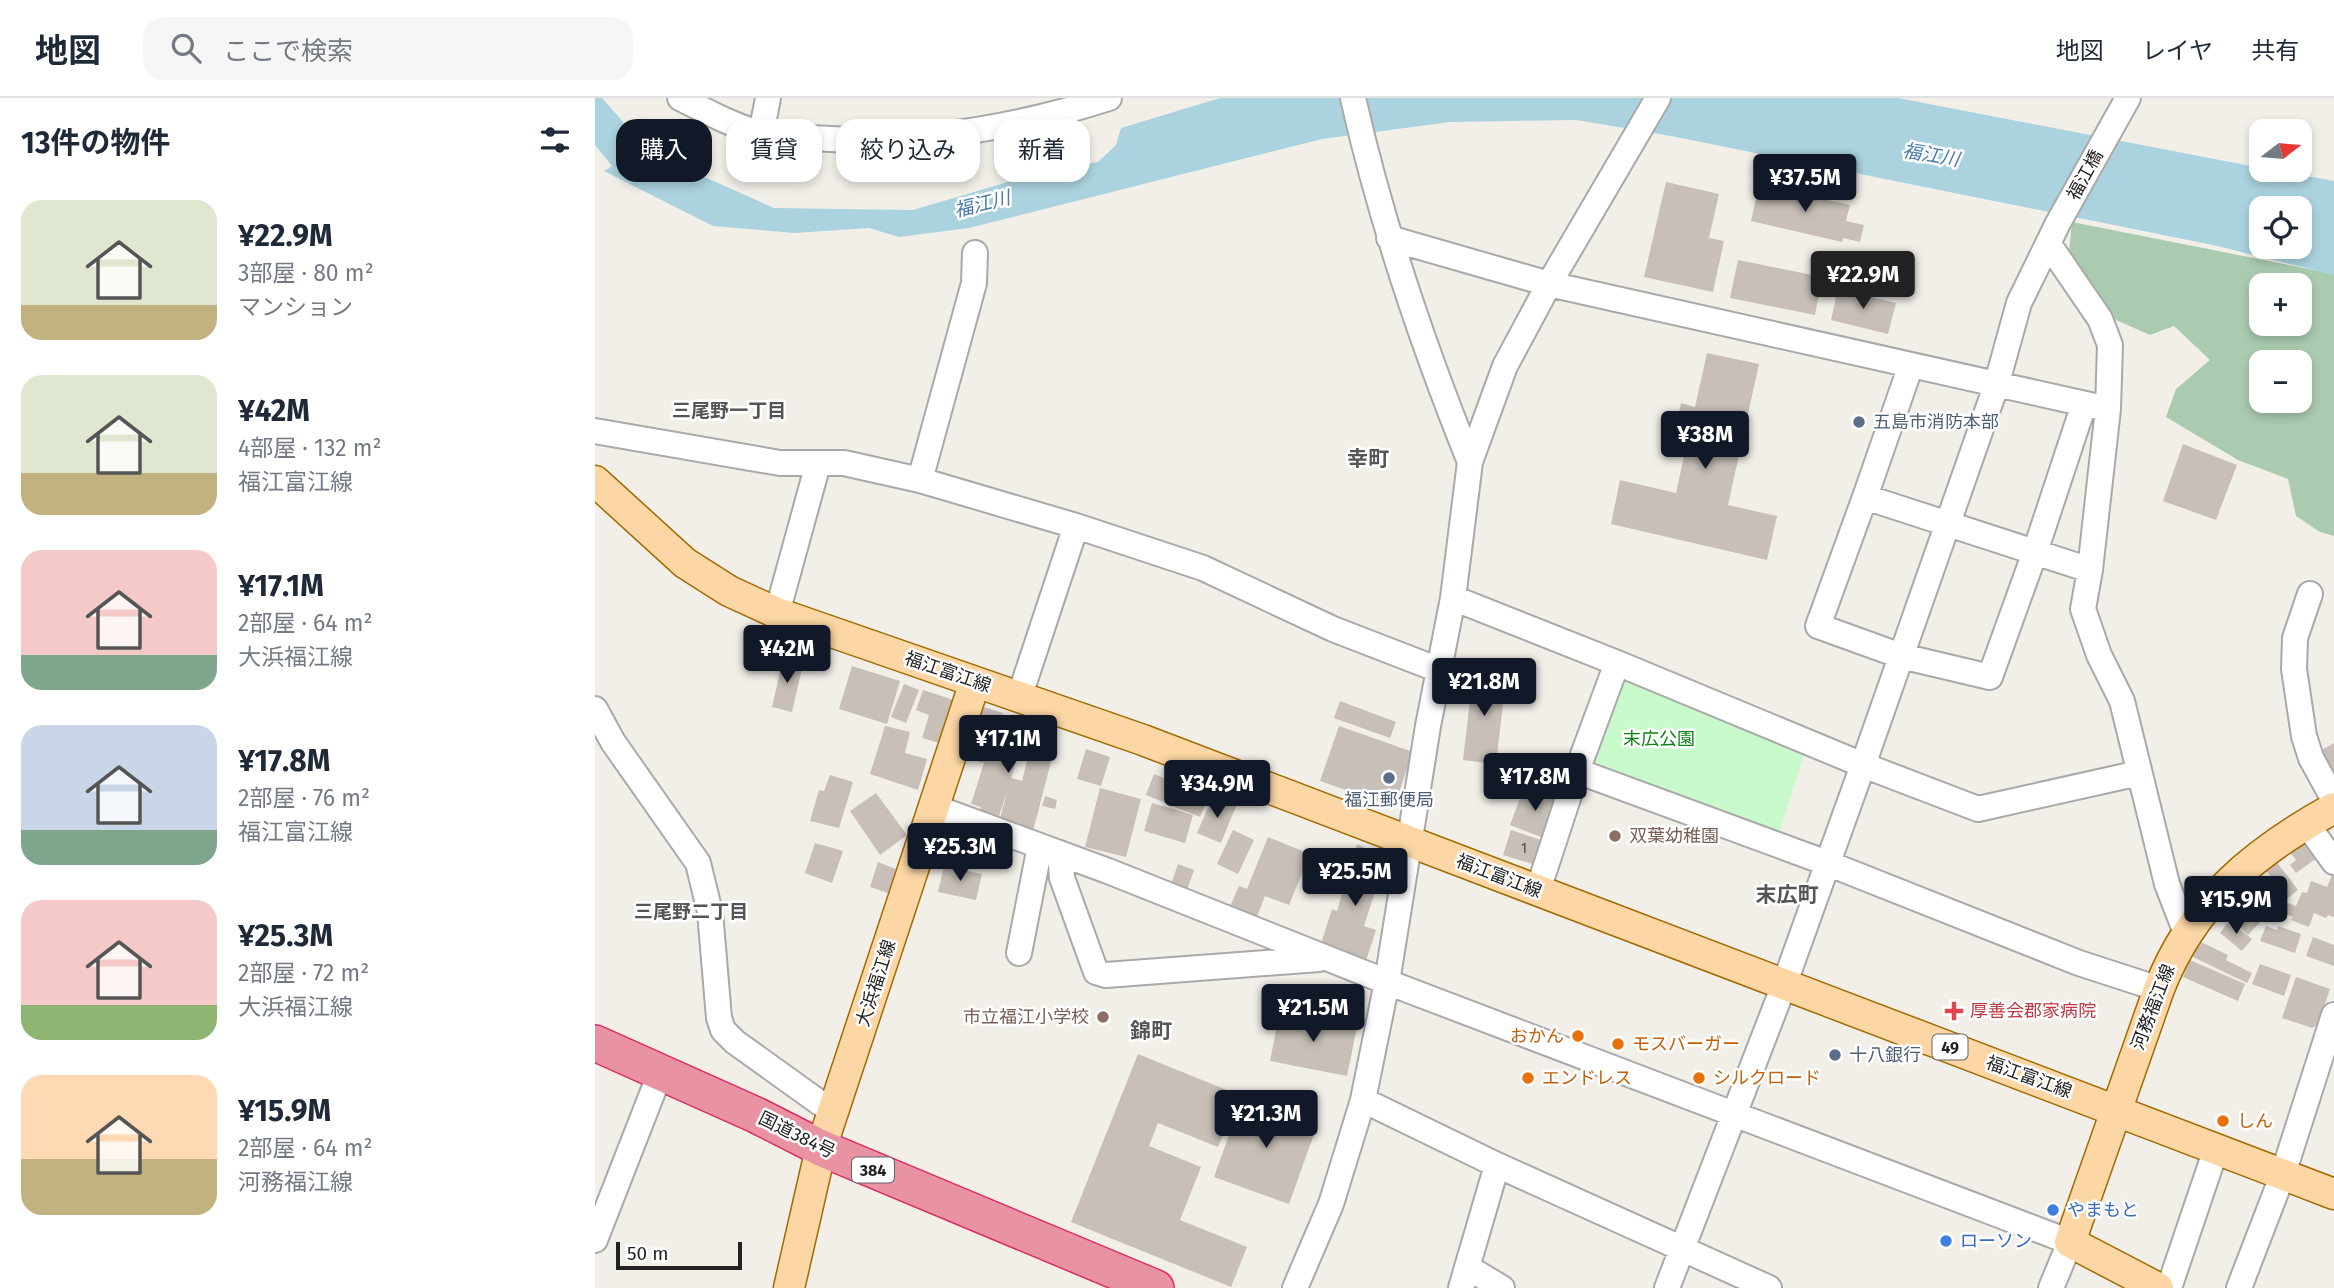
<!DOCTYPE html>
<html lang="ja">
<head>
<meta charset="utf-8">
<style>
  :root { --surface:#fff; --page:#f6f6f7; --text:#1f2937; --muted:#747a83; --line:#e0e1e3; --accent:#111827 }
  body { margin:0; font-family:"Fira Sans","Noto Sans JP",sans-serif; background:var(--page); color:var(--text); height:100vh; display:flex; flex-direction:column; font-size:26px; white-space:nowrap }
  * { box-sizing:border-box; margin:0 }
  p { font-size:23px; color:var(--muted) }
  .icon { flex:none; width:38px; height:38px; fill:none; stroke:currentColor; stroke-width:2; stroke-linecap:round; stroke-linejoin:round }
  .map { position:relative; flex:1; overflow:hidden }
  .panel { display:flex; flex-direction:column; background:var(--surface); width:595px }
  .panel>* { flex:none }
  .guide { position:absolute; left:21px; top:21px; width:665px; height:63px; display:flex; gap:14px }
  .needle { width:46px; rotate:74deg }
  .tools { position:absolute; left:1654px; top:21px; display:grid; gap:14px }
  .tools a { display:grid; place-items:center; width:63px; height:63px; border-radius:14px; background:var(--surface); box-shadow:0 4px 10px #0003; font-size:35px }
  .scale { position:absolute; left:21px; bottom:18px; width:126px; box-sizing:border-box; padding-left:7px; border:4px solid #222; border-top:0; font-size:19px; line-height:24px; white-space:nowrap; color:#222; -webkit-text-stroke:5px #fff; paint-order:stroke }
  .price { position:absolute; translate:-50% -60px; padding:0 16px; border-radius:7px; background:var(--accent); color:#fff; font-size:23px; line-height:46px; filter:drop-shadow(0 2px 4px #0008) }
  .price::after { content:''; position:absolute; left:50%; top:42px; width:21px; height:16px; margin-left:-10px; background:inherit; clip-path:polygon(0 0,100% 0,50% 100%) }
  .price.selected { background:#222; color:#fff }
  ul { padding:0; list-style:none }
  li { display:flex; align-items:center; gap:21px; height:175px; padding:0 21px }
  li span { display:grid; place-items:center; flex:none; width:196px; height:140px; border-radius:21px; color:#555 }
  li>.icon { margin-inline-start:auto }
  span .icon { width:84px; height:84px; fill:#fffc; stroke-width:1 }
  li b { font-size:30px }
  h2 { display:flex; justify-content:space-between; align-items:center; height:84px; padding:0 21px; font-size:30px }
  .pill { padding:0 24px; border-radius:21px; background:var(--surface); box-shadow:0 4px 10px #0003; font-size:24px; line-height:63px }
  .pill.selected { background:var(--accent); color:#fff }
  header { display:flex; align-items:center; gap:42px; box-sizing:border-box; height:98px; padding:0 35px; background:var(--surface); border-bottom:2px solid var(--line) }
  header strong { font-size:33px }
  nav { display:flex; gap:38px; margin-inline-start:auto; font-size:24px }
  .search { width:490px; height:63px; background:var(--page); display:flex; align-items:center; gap:18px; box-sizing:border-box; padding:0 24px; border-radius:21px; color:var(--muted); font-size:26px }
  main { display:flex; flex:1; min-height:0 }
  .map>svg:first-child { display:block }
</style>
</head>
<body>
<header>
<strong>地図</strong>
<div class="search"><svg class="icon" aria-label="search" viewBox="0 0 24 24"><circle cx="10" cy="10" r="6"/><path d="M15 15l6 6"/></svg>ここで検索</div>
<nav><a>地図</a><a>レイヤ</a><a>共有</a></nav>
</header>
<main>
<section class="panel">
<h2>13件の物件<svg class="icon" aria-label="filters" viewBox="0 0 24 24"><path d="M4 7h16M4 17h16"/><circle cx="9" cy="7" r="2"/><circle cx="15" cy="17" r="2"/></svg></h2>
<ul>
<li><span style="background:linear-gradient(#dfe7d0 75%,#c2b280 0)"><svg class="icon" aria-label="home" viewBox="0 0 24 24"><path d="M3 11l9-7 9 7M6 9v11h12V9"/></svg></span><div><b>¥22.9M</b><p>3部屋 · 80 m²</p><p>マンション</p></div></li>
<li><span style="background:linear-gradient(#dfe7d0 70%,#c2b280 0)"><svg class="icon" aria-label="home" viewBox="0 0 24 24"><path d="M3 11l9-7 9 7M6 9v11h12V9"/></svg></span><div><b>¥42M</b><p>4部屋 · 132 m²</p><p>福江富江線</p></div></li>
<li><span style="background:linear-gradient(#f6c9c9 75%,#7fa58c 0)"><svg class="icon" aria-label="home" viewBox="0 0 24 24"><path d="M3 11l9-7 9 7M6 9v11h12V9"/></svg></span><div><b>¥17.1M</b><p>2部屋 · 64 m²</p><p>大浜福江線</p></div></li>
<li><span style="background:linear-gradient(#c9d6e8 75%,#7fa58c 0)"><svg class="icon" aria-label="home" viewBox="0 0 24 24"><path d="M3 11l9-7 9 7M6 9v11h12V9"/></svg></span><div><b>¥17.8M</b><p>2部屋 · 76 m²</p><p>福江富江線</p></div></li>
<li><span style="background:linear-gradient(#f6c9c9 75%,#8fb573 0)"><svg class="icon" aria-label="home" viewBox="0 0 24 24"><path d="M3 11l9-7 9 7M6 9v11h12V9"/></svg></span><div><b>¥25.3M</b><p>2部屋 · 72 m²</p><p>大浜福江線</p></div></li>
<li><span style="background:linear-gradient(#ffd9b3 60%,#c2b280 0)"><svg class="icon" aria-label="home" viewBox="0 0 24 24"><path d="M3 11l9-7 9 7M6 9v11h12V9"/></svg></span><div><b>¥15.9M</b><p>2部屋 · 64 m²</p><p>河務福江線</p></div></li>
</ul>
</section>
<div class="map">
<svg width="1739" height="1190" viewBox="0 0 1739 1190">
  <rect width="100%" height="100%" fill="#f2efe9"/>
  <path fill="#aacbaf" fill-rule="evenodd" d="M1477,124l262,52v262l-14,-4 -24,-16 -8,-37 -50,-19 -72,-43 10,-28 34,-29 -36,-34 -24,9 -34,-15 -15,-14 -32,-53zM1666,187h38v39h-38zM1666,264h38v39h-38z"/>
  <path fill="#c8facc" d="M1031,581l179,73 -27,84 -183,-74 26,-79z"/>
  <path fill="#aad3df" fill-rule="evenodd" d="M0,0h7l24,27 45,37 103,46 139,2 122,-36 63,-12 18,-17 5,-17 99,-30h678l363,70v2h12l61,11v94l-121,-30 -542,-109 -94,-16 -127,2 -128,17 -353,89 -70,9 -30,-9 -74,5 -82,-7 -109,-55 8,-5 -17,-21zM1666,110h38v39h-38z"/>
  <path fill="#c7bfb8" d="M1071,84l53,12 -10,44 15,3 -11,51 -69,-15z
    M1164,86l91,21 -4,16 18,4 -4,17 -17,-4 -1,4 -91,-21z
    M1143,162l84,17 -7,38 -85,-17z
    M1243,191l58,14 -8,31 -57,-14z
    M1112,255l52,11 -31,141 49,11 -10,44 -156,-36 9,-44 56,13 12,-55 -14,-3 7,-32 14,4z
    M1588,346l54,21 -21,55 -53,-19z
    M188,561l20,5 -11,48 -20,-5z
    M257,568l48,15 -13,43 -48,-15z
    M878,576l33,4 -9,77 -10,-2 -1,10 -23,-3z
    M309,586l15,6 -13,33 -15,-6z
    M328,592l34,11 -14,43 -21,-6 7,-23 -13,-5z
    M745,603l56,21 -6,16 -56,-20z
    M383,607l25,8 -12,37 26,9 -6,19 11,3 13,-52 22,10 -25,96 -34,-9 10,-37 -11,33 -18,-6 2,-9 -10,-3 13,-41 -22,-7z
    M290,628l25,6 -5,21 22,6 -9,31 -48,-16z
    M744,628l74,26 -19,55 -74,-26z
    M1739,645v29l-12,-22z
    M491,651l24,8 -9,29 -24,-7z
    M559,676l55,22 -9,21 -54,-22z
    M235,677l23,7 -14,46 -29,-7 9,-31 5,1z
    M929,689l36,13 -14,39 -36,-14z
    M505,690l41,11 -15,58 -41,-10z
    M281,695l31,42 -27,20 -30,-44z
    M450,698l12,4 -2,9 -13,-3z
    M618,698l23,10 -15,37 -24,-10z
    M557,705l41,12 -8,28 -41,-12z
    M638,732l21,10 -16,34 -21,-10z
    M916,732l33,11 -8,24 -33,-10z
    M673,739l42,17 -21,51 -24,-9 -10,26 -27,-11 11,-25 8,3z
    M1713,739l13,18 -25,18 -6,-8 6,-5 -7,-9z
    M220,745l28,8 -11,32 -27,-10z
    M762,746l24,12 4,5 -21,65 12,4 -10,31 -46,-14 12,-38 5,2z
    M1680,762l23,30 -14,11 -14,-18 4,-3 -10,-12z
    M283,764l18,7 -8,24 -18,-6z
    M583,766l16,6 -7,20 -16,-6z
    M349,768l38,8 -6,26 -38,-8z
    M1737,777l2,1v41l-6,-2 -2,3 -12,-5 -5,14 -18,-7 2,-3 -9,-4 4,-10 8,3 6,-14 5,1 4,-12 16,6z
    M1679,796l8,8 -16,14 -7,-8z
    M1643,797l25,24 -15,16 -19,-19 3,-3 -5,-6z
    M1634,823l23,18 -10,12 -22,-18z
    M1671,828l11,4 1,-4 23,8 -6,19 -35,-12z
    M1718,839l21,8v21l-28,-10z
    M1604,843l29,14 -2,5 26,13 -5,10 -56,-27z
    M1595,862l55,24 -7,17 -55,-24z
    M1665,866l31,11 -7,21 -32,-12z
    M1701,879l34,12 -12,36 -6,3 -30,-10z
    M685,913l77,16 -10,49 -77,-15z
    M543,956l101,41 -21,52 -60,-24 -9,23 52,21 -21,53 67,27 -16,40 -160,-65z
    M648,998l75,27 -29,81 -75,-27z"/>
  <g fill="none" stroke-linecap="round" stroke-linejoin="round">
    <g stroke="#a9a9a9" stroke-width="28">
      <path id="minor" d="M85,0c26,13 51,27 79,35 16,5 36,3 53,5 102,7 200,-9 297,-40
        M758,0c28,124 69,245 117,364
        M166,36l7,-36
        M794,140l160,46 559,125
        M1453,145l52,76 10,26 -2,64 -18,161 -7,39 16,46 23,46 45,183 19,49
        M1489,306l-49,148 -45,125 -89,-21 -83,-30 47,-129 225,73
        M0,333l185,32h64l76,17 156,46 127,42 130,61 106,41
        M325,382l54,-197 1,-30
        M1270,399l46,-132
        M1715,496l-15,44 -1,31 10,67 7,22 23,42
        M858,500l164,65 246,102 115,44 161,-36
        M182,515l41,-149
        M424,600l57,-172
        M0,611l18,33 85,121 12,49 9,106 4,12 12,12 85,61 14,7
        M982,673l250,92 252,100 80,26
        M339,709l174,64 279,111 683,260 -19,46
        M1711,725l28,39
        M465,755l2,25 34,94 10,3 213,-16
        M943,792l39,-119 40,-108
        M424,855l21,-107
        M768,1002l134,65 272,123
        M0,1142l66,-169
        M872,1169l35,21
        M700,1190l36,-84 32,-104 24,-118 41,-256 25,-128 17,-136 35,-96 44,-82 109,-186
        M866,1190l36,-123
        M1072,1190l117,-303 79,-220 133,-379 23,-83 39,-80 70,-125
        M1574,1190l47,-139
        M1644,1190l44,-114 51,-159"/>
    </g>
    <g stroke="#a06b00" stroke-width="33">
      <path id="major" d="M0,383l90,82 44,28 48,22 366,127 1191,454
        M194,1190l32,-140 154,-466
        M1563,1190l-88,-46 89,-253c34,-87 95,-137 175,-181"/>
    </g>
    <g stroke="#dc2a67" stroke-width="38">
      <path id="highway" d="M0,945l161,72 65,33 335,140"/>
    </g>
    <use href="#minor" stroke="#fff" stroke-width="24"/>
    <use href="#major" stroke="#fcd6a4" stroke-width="30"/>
    <use href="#highway" stroke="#e892a2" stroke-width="35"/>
  </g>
  <g fill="#5c6f8a" stroke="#fff" stroke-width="2.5">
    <circle cx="1264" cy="324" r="7"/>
    <circle cx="794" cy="680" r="7"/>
    <circle cx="1240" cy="957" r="7"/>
  </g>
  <g fill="#8d6e63" stroke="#fff" stroke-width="2.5">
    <circle cx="1020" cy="738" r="7"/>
    <circle cx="508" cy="919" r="7"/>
  </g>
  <path fill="#e0444e" stroke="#fff" stroke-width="2.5" d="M1355.5 902.5h7v7h7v7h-7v7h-7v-7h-7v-7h7z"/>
  <g fill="#e8710a" stroke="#fff" stroke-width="2.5">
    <circle cx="983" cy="938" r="7"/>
    <circle cx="1023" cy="946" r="7"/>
    <circle cx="933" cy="980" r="7"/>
    <circle cx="1104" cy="980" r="7"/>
    <circle cx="1628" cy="1023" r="7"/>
  </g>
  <g fill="#3f7fe0" stroke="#fff" stroke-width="2.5">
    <circle cx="1458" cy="1112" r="7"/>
    <circle cx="1351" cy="1143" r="7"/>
  </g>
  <g text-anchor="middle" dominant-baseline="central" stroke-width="5" stroke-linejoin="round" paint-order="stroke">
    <g font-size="14" fill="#4b4948">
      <text x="929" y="750">1</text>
    </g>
    <g fill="#fff" stroke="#646464" stroke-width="2">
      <rect x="1337.5" y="936.5" width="35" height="25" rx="5"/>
      <rect x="257" y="1059.5" width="42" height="25" rx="5"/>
    </g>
    <g font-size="16" font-weight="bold" fill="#222">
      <text x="1355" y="949">49</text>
      <text x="278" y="1072">384</text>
    </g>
    <g font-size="18" fill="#222" stroke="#fff">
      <text transform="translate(1490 77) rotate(-61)">福江橋</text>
      <text transform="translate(353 574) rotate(19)">福江富江線</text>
      <text transform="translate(904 778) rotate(21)">福江富江線</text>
      <text transform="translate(281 885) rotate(-72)">大浜福江線</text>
      <text transform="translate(1558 909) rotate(-69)">河務福江線</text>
      <text transform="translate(1434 979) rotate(20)">福江富江線</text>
      <text transform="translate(202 1037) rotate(26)">国道384号</text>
    </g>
    <g font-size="18" fill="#4e5e75" stroke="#fff" text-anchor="start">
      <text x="1278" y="324">五島市消防本部</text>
      <text x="794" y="702" text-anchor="middle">福江郵便局</text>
      <text x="1254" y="957">十八銀行</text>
    </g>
    <g font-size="18" fill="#0c8416" stroke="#fff">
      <text x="1064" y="641">末広公園</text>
    </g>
    <g font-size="18" fill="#785e54" stroke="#fff" text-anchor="start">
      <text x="1034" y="738">双葉幼稚園</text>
      <text x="494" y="919" text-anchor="end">市立福江小学校</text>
    </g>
    <g font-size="18" fill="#be3a42" stroke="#fff" text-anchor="start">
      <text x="1375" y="913">厚善会郡家病院</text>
    </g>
    <g font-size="18" fill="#c56008" stroke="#fff" text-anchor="start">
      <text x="969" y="938" text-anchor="end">おかん</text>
      <text x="1037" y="946">モスバーガー</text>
      <text x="947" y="980">エンドレス</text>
      <text x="1118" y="980">シルクロード</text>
      <text x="1642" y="1023">しん</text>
    </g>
    <g font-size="18" fill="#366cbe" stroke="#fff" text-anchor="start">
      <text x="1472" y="1112">やまもと</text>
      <text x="1365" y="1143">ローソン</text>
    </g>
    <g font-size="19" font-style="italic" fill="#4a7aab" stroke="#fff">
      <text transform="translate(1336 57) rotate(10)">福江川</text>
      <text transform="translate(387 106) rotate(-14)">福江川</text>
    </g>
    <g font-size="19" font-weight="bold" fill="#555" stroke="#fff">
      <text x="134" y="312">三尾野一丁目</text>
      <text x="96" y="813">三尾野二丁目</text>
    </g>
    <g font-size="21" font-weight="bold" fill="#555" stroke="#fff">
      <text x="773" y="361">幸町</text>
      <text x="1192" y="797">末広町</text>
      <text x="556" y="933">錦町</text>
    </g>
  </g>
</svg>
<div class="tools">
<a><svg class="needle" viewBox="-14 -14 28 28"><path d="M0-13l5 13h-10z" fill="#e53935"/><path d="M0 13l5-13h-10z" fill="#747a83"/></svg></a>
<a><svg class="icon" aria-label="locate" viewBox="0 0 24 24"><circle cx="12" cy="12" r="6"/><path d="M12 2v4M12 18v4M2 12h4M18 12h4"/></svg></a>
<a>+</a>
<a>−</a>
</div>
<div class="scale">50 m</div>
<b class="price" style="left:1210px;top:116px">¥37.5M</b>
<b class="price selected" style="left:1268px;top:213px">¥22.9M</b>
<b class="price" style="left:1110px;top:373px">¥38M</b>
<b class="price" style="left:192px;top:587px">¥42M</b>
<b class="price" style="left:889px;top:620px">¥21.8M</b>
<b class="price" style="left:413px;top:677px">¥17.1M</b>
<b class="price" style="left:940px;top:715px">¥17.8M</b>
<b class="price" style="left:622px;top:722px">¥34.9M</b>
<b class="price" style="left:365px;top:785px">¥25.3M</b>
<b class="price" style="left:760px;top:810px">¥25.5M</b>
<b class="price" style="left:1641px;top:838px">¥15.9M</b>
<b class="price" style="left:718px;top:946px">¥21.5M</b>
<b class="price" style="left:671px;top:1052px">¥21.3M</b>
<div class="guide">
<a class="pill selected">購入</a>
<a class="pill">賃貸</a>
<a class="pill">絞り込み</a>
<a class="pill">新着</a>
</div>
</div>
</main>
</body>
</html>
